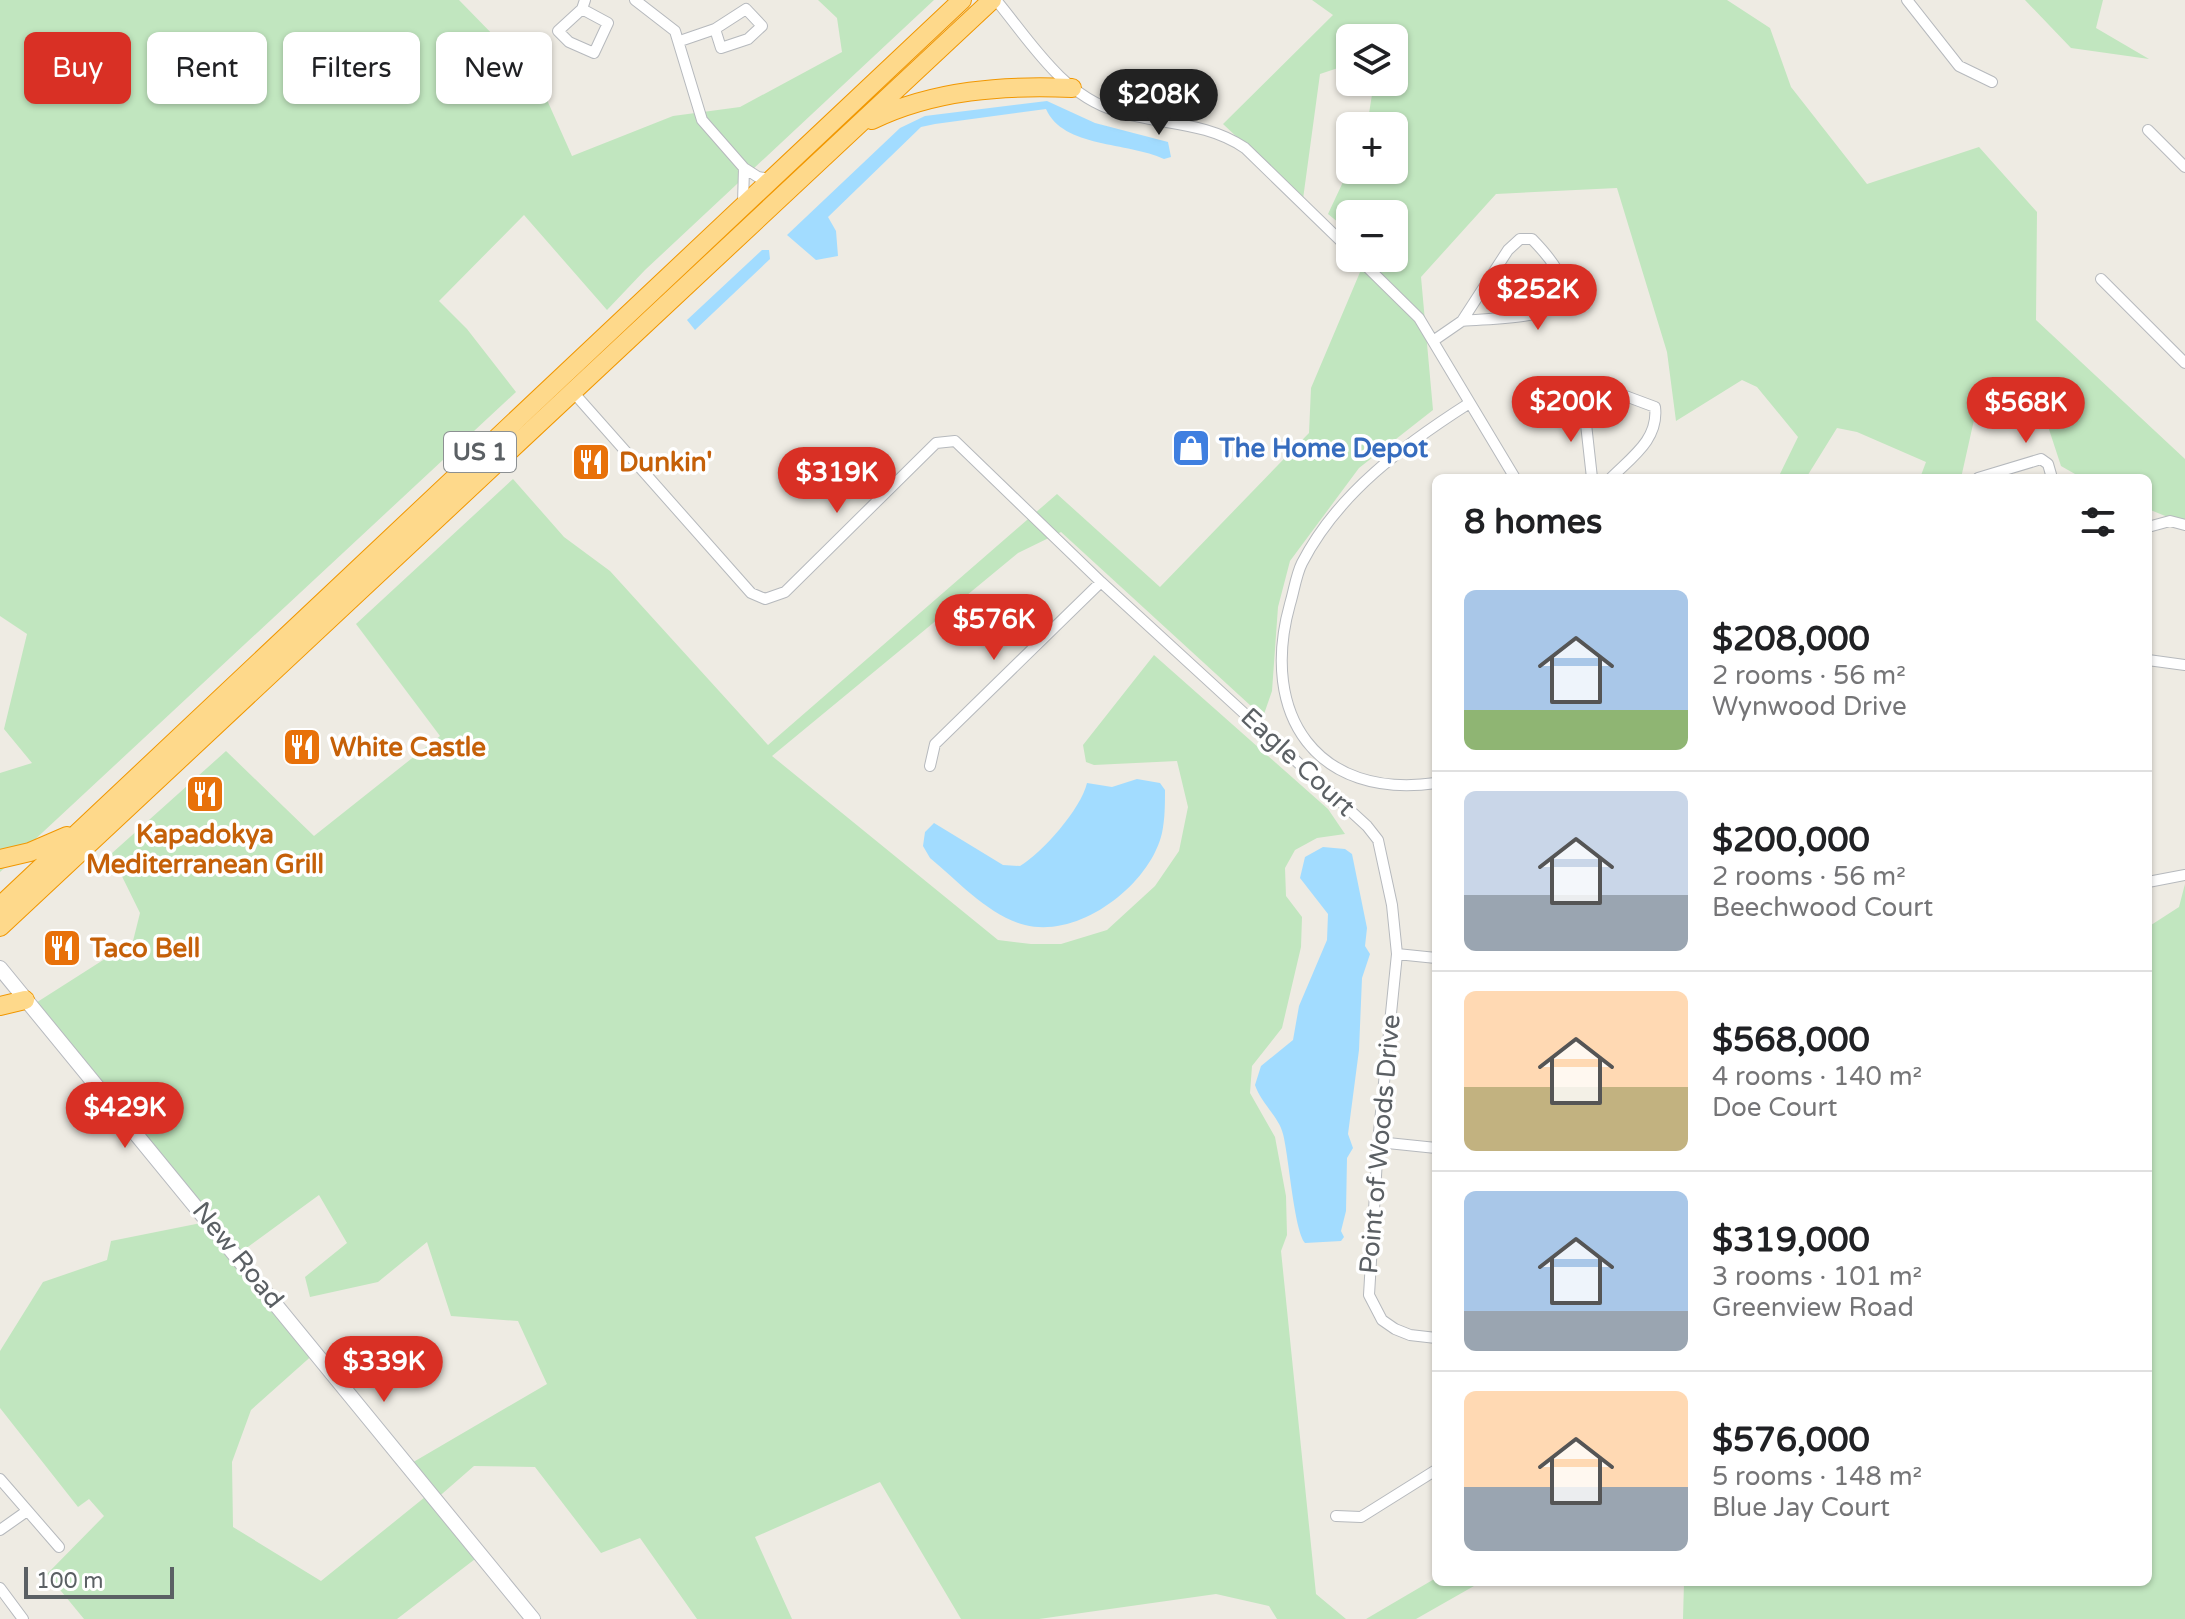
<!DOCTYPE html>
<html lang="en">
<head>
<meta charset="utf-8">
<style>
  :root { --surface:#fff; --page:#f2f2f2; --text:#202124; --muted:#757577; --line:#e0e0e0; --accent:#d93025 }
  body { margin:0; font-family:"Varela Round",sans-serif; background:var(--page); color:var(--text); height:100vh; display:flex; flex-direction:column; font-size:30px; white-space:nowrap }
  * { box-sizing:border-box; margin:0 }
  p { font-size:26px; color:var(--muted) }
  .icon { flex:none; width:44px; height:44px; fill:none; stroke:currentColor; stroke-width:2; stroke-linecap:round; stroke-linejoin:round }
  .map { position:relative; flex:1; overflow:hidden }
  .sheet { position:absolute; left:1432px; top:474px; width:720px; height:1112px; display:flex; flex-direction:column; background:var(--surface); border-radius:12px; box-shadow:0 2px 6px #0004 }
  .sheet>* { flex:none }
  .banner { position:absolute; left:24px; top:32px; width:760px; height:72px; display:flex; gap:16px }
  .buttons { position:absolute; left:1336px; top:24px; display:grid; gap:16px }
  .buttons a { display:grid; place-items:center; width:72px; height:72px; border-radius:12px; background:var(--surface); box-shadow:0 2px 6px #0004; font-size:40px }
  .scale { position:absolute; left:24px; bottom:20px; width:150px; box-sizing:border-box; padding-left:8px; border:4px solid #5b6064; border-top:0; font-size:22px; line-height:28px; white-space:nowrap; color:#5b6064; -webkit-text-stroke:6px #fff; paint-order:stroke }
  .price { position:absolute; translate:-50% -68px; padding:0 18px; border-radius:28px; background:var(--accent); color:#fff; font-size:26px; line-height:52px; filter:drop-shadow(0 2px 4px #0008) }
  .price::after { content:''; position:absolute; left:50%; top:48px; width:24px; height:18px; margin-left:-12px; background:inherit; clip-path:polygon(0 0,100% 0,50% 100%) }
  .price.current { background:#222; color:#fff }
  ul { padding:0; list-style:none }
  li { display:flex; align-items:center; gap:24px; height:200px; padding:0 32px }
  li+li { border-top:2px solid var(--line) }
  li span { display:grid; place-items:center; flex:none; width:224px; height:160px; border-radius:12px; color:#555 }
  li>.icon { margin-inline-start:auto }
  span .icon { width:96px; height:96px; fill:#fffc; stroke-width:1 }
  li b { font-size:34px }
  h2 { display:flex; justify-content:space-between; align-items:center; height:96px; padding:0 32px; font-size:34px }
  .tag { padding:0 28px; border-radius:12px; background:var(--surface); box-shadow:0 2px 6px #0004; font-size:28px; line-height:72px }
  .tag.current { background:var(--accent); color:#fff }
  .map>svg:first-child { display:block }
</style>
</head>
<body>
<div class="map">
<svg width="2185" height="1619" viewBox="0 0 2185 1619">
  <rect width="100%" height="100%" fill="#eeebe3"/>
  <path fill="#c1e6bf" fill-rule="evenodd" d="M0,0h459l80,82 33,74 101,-40 67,-9 102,-55 -5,-34 -19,-18h116l-289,270 -38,40 -83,-95 -85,86 28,28 49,63 -516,480v-99l32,-10 -28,-34 23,-95 -27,-18z
    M1312,0h415l43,28 21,59 76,97 112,-37 58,65 -1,108 149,139v65l-37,-15v-31h-66l-21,-12 -18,-55 -65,-9 -17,76h-41l6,-16 -69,-30 -20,-4 -31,50h-28l20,-41 -41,-50 -15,-7 -66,41 -9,-69 -50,-164 -121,6 -75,83 12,133 -74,58 -69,93 -12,46 -6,84 -9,26 -202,-185 -43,21 -246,203 226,184 33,4h30l46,-14 48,-44 24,-35 9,-44 -11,-46 -83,4 -8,-3 -3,-17 71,-90 174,154 17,25 -28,4 -22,12 -10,18 1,28 16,21 -1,30 -19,81 -30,38 -2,27 25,44 11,59 1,39 -6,16 35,343 30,25h-69l-8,-13 -53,-12 -177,25h-78l-81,-137 -125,55 37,82h-95l-57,-81 -39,15 -66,-86 -61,-1 -39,34 44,56 -82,63h-313l-37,-45 57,-58 -15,-17 -11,8 -78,-99v-57l43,-69 64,-22 4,-19 100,-20 -180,-215 102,-65 7,-28 -29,-59 115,-103 88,85 126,-100 -84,-112 157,-145 51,58 46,34 158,174 289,-251 103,93 149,-154 2,-45 55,-130h28v-44h-44v18l-22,-18 22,-47v3h44v-44h-27l7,-44h20v-44h-44v26l-30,10 -17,125 -80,-75 110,-109zM319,1195l28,48 -42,34 5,20 68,-15 49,-40 24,74 67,5 29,63 -137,80 20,29 -109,88 -88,-54 -1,-65 19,-52 65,-58 -79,-97z
    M2025,0h78l-7,28 53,31 -78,-11z
    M2185,884v735h-502l1,-37h464v-655l31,-20z
    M1436,1578v4h45l-65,37h-50z"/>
  <path fill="#a2dcff" d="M1047,101l48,22 73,19 3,15 -7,2c-36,-17 -101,-11 -118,-50l-111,15 -14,3 -93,90 8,14 2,25 -22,4 -29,-25 113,-107 25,-12z
    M762,250h7l1,9 -75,71 -8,-10z
    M1137,779l23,4 5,7c0,14 0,29 -3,43 -12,52 -83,106 -137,92 -36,-9 -67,-44 -95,-67l-7,-12 2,-14 9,-9 69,42 17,1c22,-13 61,-57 67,-83l25,4z
    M1323,847l22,2 7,5 15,74 -2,18 5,8 -8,24 -3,72 -11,84 5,14 -6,10 -1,53 -5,20 3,6 -3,4 -36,2c-11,-13 -16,-86 -22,-109 -4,-17 -22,-31 -28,-49l6,-19 32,-26 6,-34 28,-66 1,-26 -28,-36 5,-21z"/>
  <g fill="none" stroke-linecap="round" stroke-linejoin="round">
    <g stroke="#b6b9bd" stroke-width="12">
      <path id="street" d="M635,0l40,31 27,89 42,48
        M996,0c34,41 66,95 120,111 44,14 89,10 129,37l105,102
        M1907,0l52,66 33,16
        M582,9l26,14 -14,30 -25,-11 -11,-11 24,-22 3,-9
        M680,41l35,-12 6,19 27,-9 14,-13 -16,-17 -31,20
        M2148,130l37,37
        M743,203l1,-35 14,9 12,2
        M1520,239h12c80,82 -10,77 -70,82l46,-71z
        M1358,258l61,60 96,160
        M2101,279l84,84
        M1433,341l29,-20
        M573,392l178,201 14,6 20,-7 151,-149 19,-2 146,141 266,244 11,14 14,65 5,49 -19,188 -9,153 13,25 13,9 15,6 26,3
        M1592,478l-8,-72 6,-12 14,-6 51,19c4,32 -23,50 -44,71
        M1978,478l63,-19 7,5 4,14
        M2148,527l22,-6 15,4
        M2148,660l37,5
        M930,766l5,-22 166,-162
        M1436,783c-119,17 -177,-68 -146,-179 4,-13 6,-29 12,-41 36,-70 102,-118 166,-159
        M2148,882l37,-7
        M1397,954l39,4
        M1378,1142l58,6
        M0,1479l59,68
        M1336,1516l25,1 75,-47
        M0,1530l27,-19
        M0,1588l23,31"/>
    </g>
    <g stroke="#b7babf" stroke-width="16">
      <path id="secondary" d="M0,968l533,651"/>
    </g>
    <g stroke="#f19700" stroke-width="20">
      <path id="highway" d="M872,120c62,-30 132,-35 200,-32
        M0,859l30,-7 37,-16
        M0,906l962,-906
        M0,927l992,-927
        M0,1006l25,-6"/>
    </g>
    <use href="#street" stroke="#fff" stroke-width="10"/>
    <use href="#secondary" stroke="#fff" stroke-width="14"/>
    <use href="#highway" stroke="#fed98b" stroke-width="18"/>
  </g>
  <defs>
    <g id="shop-square" transform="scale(2)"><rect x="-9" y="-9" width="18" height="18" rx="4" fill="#3f7fe0" stroke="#fff"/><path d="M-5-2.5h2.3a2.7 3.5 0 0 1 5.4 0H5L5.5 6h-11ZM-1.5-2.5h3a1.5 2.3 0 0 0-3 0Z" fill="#fff"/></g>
    <g id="restaurant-square" transform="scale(2)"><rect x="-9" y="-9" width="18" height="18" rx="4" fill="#e8710a" stroke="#fff"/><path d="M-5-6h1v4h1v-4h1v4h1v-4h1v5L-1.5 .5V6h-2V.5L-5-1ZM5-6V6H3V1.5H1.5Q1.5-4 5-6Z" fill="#fff"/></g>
  </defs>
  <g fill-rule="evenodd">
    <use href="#shop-square" x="1191" y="448"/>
    <use href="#restaurant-square" x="591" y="462"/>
    <use href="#restaurant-square" x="302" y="747"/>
    <use href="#restaurant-square" x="205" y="794"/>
    <use href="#restaurant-square" x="62" y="948"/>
  </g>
  <g text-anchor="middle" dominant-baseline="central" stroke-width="7" stroke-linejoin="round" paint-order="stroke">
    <rect fill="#fff" stroke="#8c9092" stroke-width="2" x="444" y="432" width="72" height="40" rx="6"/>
    <g font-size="24" font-weight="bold" fill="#5b6064">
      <text x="480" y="452">US 1</text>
    </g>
    <g font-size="26" font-weight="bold" fill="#366cbe" stroke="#fff" text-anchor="start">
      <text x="1219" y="448">The Home Depot</text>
    </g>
    <g font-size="26" font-weight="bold" fill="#c56008" stroke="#fff" text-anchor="start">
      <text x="619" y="462">Dunkin'</text>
      <text x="330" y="747">White Castle</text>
      <text x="205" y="834" text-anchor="middle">Kapadokya<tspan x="205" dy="30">Mediterranean Grill</tspan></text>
      <text x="90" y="948">Taco Bell</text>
    </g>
    <g font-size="26" fill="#5b6064" stroke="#fff">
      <text transform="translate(1298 762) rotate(43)">Eagle Court</text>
      <text transform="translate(1380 1144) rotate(-85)">Point of Woods Drive</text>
      <text transform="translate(238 1255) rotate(51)">New Road</text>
    </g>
  </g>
</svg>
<div class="buttons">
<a><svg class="icon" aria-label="layers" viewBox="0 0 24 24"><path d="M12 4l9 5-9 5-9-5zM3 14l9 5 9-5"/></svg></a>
<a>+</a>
<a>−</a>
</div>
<div class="scale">100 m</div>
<b class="price current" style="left:1159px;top:137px">$208K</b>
<b class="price" style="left:1538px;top:332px">$252K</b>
<b class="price" style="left:1571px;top:444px">$200K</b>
<b class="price" style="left:2026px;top:445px">$568K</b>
<b class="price" style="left:837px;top:515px">$319K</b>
<b class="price" style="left:994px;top:662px">$576K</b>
<b class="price" style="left:125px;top:1150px">$429K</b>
<b class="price" style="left:384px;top:1404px">$339K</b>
<div class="banner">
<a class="tag current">Buy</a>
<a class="tag">Rent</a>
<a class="tag">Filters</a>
<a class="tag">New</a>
</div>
<section class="sheet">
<h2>8 homes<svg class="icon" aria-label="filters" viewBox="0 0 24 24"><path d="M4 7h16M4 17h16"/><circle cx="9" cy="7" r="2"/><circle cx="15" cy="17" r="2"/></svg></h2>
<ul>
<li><span style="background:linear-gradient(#a9c7e8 75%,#8fb573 0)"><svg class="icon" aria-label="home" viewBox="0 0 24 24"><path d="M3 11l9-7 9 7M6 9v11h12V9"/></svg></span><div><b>$208,000</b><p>2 rooms · 56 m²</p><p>Wynwood Drive</p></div></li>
<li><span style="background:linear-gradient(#c9d6e8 65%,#9aa5b1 0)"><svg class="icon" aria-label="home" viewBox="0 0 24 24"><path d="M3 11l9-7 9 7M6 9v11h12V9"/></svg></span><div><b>$200,000</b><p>2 rooms · 56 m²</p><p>Beechwood Court</p></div></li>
<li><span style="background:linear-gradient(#ffd9b3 60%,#c2b280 0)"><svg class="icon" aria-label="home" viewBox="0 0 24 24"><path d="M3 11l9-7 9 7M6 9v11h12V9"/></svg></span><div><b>$568,000</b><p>4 rooms · 140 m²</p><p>Doe Court</p></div></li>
<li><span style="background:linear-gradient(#a9c7e8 75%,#9aa5b1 0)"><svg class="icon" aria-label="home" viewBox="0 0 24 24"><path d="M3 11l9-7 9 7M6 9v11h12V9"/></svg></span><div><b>$319,000</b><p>3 rooms · 101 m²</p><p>Greenview Road</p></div></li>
<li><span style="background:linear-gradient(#ffd9b3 60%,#9aa5b1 0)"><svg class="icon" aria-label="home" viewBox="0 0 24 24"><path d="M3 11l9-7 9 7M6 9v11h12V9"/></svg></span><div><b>$576,000</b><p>5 rooms · 148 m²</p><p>Blue Jay Court</p></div></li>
</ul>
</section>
</div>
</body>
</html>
